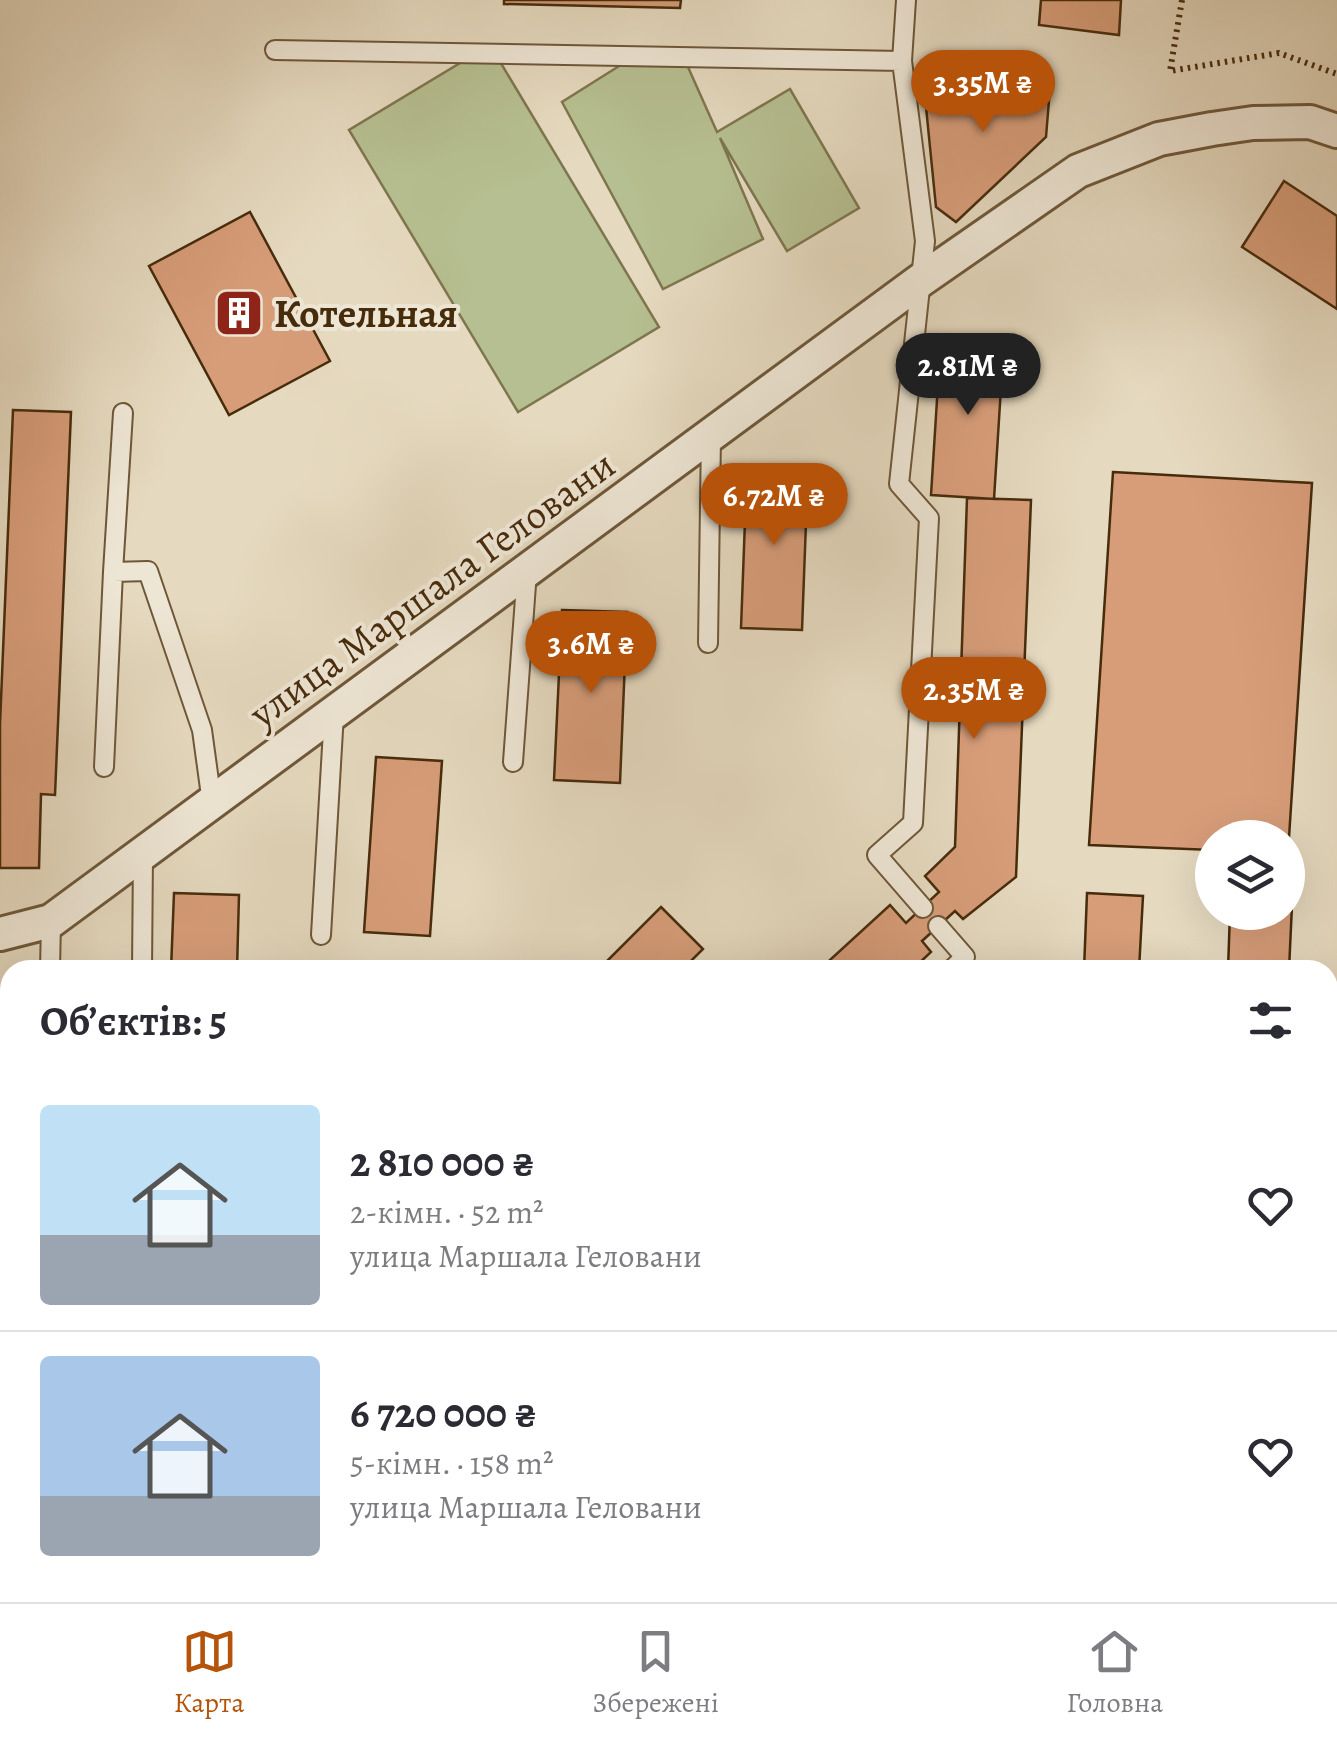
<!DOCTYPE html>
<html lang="uk">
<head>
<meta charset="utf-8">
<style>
  :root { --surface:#fff; --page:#f7f7f7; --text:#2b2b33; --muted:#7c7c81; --line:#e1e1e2; --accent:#b45309 }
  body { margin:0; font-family:Alegreya,serif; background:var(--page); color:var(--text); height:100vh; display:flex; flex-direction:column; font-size:38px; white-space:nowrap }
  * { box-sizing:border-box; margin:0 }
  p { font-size:32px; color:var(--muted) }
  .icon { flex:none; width:55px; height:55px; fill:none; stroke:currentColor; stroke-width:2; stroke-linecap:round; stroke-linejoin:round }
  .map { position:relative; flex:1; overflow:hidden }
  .side { position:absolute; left:0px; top:960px; width:1338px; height:642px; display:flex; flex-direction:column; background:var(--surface); border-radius:30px 30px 0 0; box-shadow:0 10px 40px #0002 }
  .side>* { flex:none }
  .fabs { position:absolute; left:1195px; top:820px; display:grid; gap:20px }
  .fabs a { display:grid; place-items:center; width:110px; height:110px; border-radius:50%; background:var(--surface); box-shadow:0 10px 40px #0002; font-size:50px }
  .price { position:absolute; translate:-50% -85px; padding:0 22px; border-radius:35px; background:var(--accent); color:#fff; font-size:32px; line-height:65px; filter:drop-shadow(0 2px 5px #0008) }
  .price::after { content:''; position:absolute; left:50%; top:60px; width:30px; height:22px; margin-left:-15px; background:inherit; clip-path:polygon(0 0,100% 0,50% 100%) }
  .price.on { background:#222; color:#fff }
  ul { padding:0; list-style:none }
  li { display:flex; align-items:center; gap:30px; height:250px; padding:0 40px }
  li+li { border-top:2px solid var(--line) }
  li span { display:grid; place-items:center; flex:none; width:280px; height:200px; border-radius:10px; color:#555 }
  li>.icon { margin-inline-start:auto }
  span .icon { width:120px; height:120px; fill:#fffc; stroke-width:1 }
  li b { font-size:42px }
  h2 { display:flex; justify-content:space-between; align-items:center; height:120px; padding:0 40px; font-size:42px }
  .tab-bar { display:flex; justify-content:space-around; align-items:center; height:140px; border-top:2px solid var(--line); background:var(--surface); font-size:28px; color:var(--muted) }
  .tab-bar a { display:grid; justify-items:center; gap:5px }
  .tab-bar .on { color:var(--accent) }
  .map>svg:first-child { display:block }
</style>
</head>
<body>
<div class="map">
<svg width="1337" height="1602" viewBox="0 0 1337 1602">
  <rect width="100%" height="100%" fill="#e5d9bf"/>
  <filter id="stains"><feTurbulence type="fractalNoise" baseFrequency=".002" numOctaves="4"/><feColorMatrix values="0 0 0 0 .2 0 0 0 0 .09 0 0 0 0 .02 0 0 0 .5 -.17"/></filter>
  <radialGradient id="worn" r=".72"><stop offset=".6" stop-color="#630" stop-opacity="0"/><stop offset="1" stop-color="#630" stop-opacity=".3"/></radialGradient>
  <path fill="#b6bf91" stroke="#7e764e" stroke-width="2.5" d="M490,45l169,282 -141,85 -169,-282z
    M635,56l53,11 29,65 73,-43 69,119 -72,43 -67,-113 43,101 -100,50 -101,-187z"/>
  <path fill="#d79d79" stroke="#472c0c" stroke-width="2.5" d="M504,0h177l-1,8 -176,-4z
    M1041,0h80l-2,35 -80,-10z
    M990,76h61l-5,61 -90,85 -20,-15 -11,-110z
    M1284,181l53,35v93l-95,-62z
    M250,212l80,149 -101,54 -80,-149z
    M941,336l63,4 -10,159 -63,-4z
    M13,410l58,2 -16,383 -14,-1 -2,74h-39v-144z
    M747,467l61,2 -6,161 -61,-2z
    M1113,472l199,11 -24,370v-15h-76v12l-123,-5z
    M967,498l64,2 -15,377 -53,42 -8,-8 -33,30 9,11 -19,18h-93l71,-65 16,18 33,-31 -14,-16 30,-29z
    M562,610l65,2 -7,171 -66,-3z
    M376,757l66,4 -12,175 -66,-4z
    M174,893l65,2 -2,75h-66z
    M1087,893l56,3 -4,74h-55z
    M1288,905h4l-3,65h-61l2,-58h58z
    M661,907l42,42 -21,21h-84z
    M0,1062l10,1 -10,232z
    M1337,1492v110h-4z
    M202,1592h67l-1,10h-66z
    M483,1592h71v10h-72z
    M768,1592h65v10h-66z
    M1046,1592h71v10h-71z"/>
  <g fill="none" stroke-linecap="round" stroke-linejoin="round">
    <g stroke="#6e5739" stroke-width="22">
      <path id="service" d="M906,0l-4,61 23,180 -26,243 30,34 -16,305 -36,32 46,53
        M275,50l627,11
        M113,572l10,-159
        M708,643l3,-207
        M513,762l14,-191
        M104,767l9,-195 35,-1 54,159 10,73
        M938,926l27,31 -14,13
        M321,935l13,-222
        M50,970l1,-49
        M142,970l1,-116
        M20,1602l1,-10
        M181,1602l1,-10
        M601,1602l1,-10
        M728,1602v-10
        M1155,1602v-10
        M1297,1602v-10"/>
    </g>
    <g stroke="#6e5739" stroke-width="38">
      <path id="minor" d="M0,934l51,-13 870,-641 157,-109 81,-32 53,-10 41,-6 57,-1 27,9"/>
    </g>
    <path stroke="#472c0c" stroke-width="6" stroke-dasharray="2.5 5" stroke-linecap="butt" d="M1182,0l-12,71 109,-18 58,21
      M1328,1358h9
      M1002,1602v-10"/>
    <use href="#service" stroke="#eee6d5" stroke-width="18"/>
    <use href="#minor" stroke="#eee6d5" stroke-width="32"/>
  </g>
  <defs>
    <g id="building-square" transform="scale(2.5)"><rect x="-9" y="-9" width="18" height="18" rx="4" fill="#8f2418" stroke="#eee6d5"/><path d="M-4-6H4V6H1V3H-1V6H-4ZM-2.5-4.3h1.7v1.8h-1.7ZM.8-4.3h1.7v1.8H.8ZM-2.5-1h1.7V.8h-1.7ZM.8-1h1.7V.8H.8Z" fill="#fff"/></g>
  </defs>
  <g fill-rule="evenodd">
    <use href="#building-square" x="239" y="313"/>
  </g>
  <g text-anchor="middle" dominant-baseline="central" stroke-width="8" stroke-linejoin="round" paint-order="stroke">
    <g font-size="40" font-weight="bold" fill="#472c0c" stroke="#eee6d5" text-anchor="start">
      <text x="274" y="313">Котельная</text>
    </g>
    <g font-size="40" fill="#472c0c" stroke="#eee6d5">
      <text transform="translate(432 589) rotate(-36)">улица Маршала Геловани</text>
    </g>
  </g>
  <rect width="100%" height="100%" filter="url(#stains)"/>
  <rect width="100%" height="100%" fill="url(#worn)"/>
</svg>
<div class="fabs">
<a><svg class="icon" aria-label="layers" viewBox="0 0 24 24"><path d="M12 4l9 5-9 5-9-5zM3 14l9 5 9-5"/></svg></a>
</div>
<b class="price" style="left:983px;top:135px">3.35M ₴</b>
<b class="price on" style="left:968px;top:418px">2.81M ₴</b>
<b class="price" style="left:774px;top:548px">6.72M ₴</b>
<b class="price" style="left:591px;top:696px">3.6M ₴</b>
<b class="price" style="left:974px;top:742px">2.35M ₴</b>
<section class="side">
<h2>Об’єктів: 5<svg class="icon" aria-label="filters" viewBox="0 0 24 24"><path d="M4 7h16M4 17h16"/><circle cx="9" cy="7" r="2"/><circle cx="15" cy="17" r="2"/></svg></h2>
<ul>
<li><span style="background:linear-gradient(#bfe0f5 65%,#9aa5b1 0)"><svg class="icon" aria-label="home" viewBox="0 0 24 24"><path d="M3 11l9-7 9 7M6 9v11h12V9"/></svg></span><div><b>2 810 000 ₴</b><p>2-кімн. · 52 m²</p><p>улица Маршала Геловани</p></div><svg class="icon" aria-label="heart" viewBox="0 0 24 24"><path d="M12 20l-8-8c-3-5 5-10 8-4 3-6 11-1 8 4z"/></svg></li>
<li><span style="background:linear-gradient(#a9c7e8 70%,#9aa5b1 0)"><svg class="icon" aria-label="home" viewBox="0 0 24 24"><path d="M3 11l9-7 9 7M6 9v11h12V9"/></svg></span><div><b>6 720 000 ₴</b><p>5-кімн. · 158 m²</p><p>улица Маршала Геловани</p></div><svg class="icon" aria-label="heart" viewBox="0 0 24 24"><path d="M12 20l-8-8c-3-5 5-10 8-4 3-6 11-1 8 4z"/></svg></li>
</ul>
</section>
</div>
<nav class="tab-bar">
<a class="on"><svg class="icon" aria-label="map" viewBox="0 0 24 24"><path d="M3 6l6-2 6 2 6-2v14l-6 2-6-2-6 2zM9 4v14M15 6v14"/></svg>Карта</a>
<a><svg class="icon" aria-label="saved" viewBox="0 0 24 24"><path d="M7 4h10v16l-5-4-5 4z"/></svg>Збережені</a>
<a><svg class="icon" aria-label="home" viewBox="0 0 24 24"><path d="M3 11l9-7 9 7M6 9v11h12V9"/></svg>Головна</a>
</nav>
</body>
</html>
